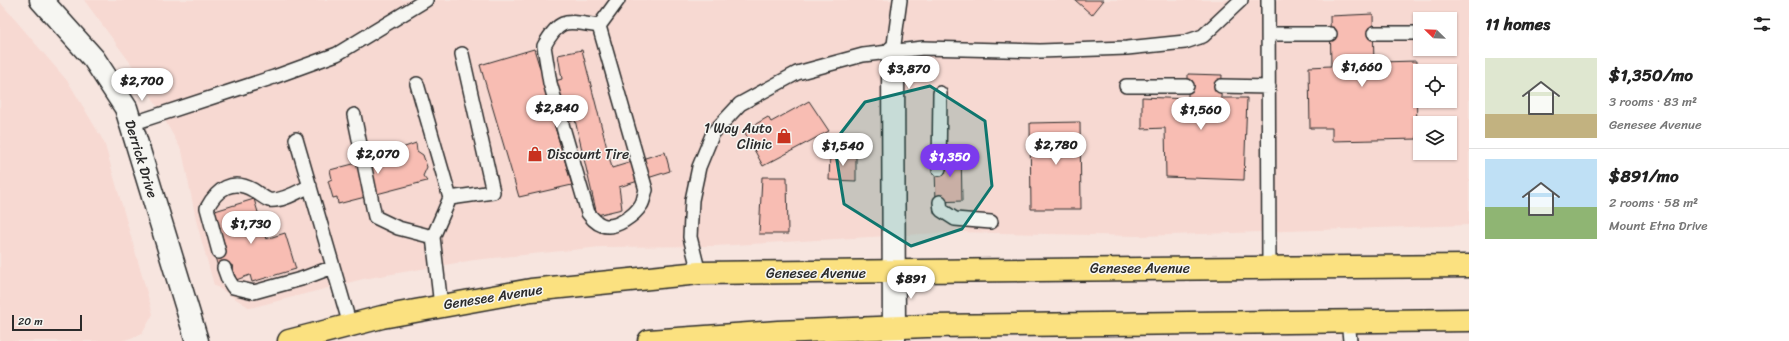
<!DOCTYPE html>
<html lang="en">
<head>
<meta charset="utf-8">
<style>
  :root { --surface:#fff; --page:#f2f2f2; --text:#222; --muted:#767676; --line:#e0e0e0; --accent:#7c3aed }
  body { margin:0; font-family:Sriracha,sans-serif; background:var(--page); color:var(--text); height:100vh; display:flex; flex-direction:column; font-size:15px; white-space:nowrap }
  * { box-sizing:border-box; margin:0 }
  p { font-size:13px; color:var(--muted) }
  .icon { flex:none; width:22px; height:22px; fill:none; stroke:currentColor; stroke-width:2; stroke-linecap:round; stroke-linejoin:round }
  .map { position:relative; flex:1; overflow:hidden }
  .sheet { display:flex; flex-direction:column; background:var(--surface); width:320px }
  .sheet>* { flex:none }
  .needle { width:26px; rotate:293deg }
  .controls { position:absolute; left:1413px; top:12px; display:grid; gap:8px }
  .controls a { display:grid; place-items:center; width:44px; height:44px; border-radius:0px; background:var(--surface); box-shadow:0 1px 3px #0004; font-size:20px }
  .scale { position:absolute; left:12px; bottom:10px; width:70px; box-sizing:border-box; padding-left:4px; border:2px solid #2b2b2b; border-top:0; font-size:11px; line-height:14px; white-space:nowrap; color:#2b2b2b; -webkit-text-stroke:3px #f6f6f2; paint-order:stroke }
  .price { position:absolute; translate:-50% -34px; padding:0 9px; border-radius:14px; background:#fff; color:#222; font-size:13px; line-height:26px; filter:drop-shadow(0 1px 2px #0008) }
  .price::after { content:''; position:absolute; left:50%; top:24px; width:12px; height:9px; margin-left:-6px; background:inherit; clip-path:polygon(0 0,100% 0,50% 100%) }
  .price.selected { background:var(--accent); color:#fff }
  ul { padding:0; list-style:none }
  li { display:flex; align-items:center; gap:12px; height:100px; padding:0 16px }
  li+li { border-top:1px solid var(--line) }
  li span { display:grid; place-items:center; flex:none; width:112px; height:80px; border-radius:0px; color:#555 }
  li>.icon { margin-inline-start:auto }
  span .icon { width:48px; height:48px; fill:#fffc; stroke-width:1 }
  li b { font-size:17px }
  h2 { display:flex; justify-content:space-between; align-items:center; height:48px; padding:0 16px; font-size:17px }
  main { display:flex; flex:1; min-height:0 }
  .map>svg:first-child { display:block }
</style>
</head>
<body>
<main>
<div class="map">
<svg width="1469" height="341" viewBox="0 0 1469 341">
  <rect width="100%" height="100%" fill="#f7e5df"/>
  <filter id="ink" filterUnits="userSpaceOnUse"><feTurbulence type="fractalNoise" baseFrequency=".025" numOctaves="2"/><feDisplacementMap in="SourceGraphic" scale="8" xChannelSelector="R" yChannelSelector="G"/><feConvolveMatrix kernelMatrix="1 2 1 2 8 2 1 2 1" color-interpolation-filters="sRGB"/></filter>
  <g filter="url(#ink)">
    <path fill="#f7d9d2" fill-rule="evenodd" d="M84,0h1385v225l-330,11 -182,-4 -242,14 -114,1 -127,13 -111,19 -113,29 -36,-23 -17,-61 -15,-73 -42,-75zM1420,19h30v30h-30zM1420,71h30v30h-30zM1420,123h30v30h-30z
      M0,2l69,81 35,59 49,172 -11,20 -20,7h-122z"/>
    <path fill="#f8bdb3" stroke="#2b2b2b" d="M1075,0h29l-12,15z
      M1373,14l1,55h7l-1,-7 36,-1 1,78 -85,2v-13h-22l-1,-61 22,-1 -1,-50z
      M534,49l11,35 17,-5 -4,-24 24,-5 30,118 53,-16 5,19 -51,16 3,22 -25,6 -22,-95 -20,7 17,58 -53,12 -39,-132z
      M1188,74l34,1 -1,23h26l-3,82 -78,-3 -1,-49 -23,1v-32l46,2z
      M809,101l20,30 -66,35 -19,-35 24,-14 3,5z
      M1080,122l1,87h-50l-1,-86z
      M416,143l1,8 6,4 4,12 -4,9 4,5 -89,23 -1,-7 -4,1 -5,-17 4,-2 -2,-9 69,-18 3,-4z
      M947,146h14l1,55 -26,1 -1,-33h12z
      M856,152v29l-27,-1 1,-25z
      M762,177h25l1,57h-29z
      M254,199l12,40 19,-6 11,36 -44,13 -2,-7 -14,5 -4,-15 -13,5 -5,-16 12,-4 -11,-39z"/>
    <g fill="none" stroke-linecap="round" stroke-linejoin="round">
      <g stroke="#2b2b2b" stroke-width="16">
        <path id="lane" d="M1268,0l1,267
          M599,26c-31,-4 -38,-11 -55,20l6,37 38,130c4,5 8,10 14,12 13,5 33,-10 39,-20 3,-4 3,-11 5,-15l-47,-164 19,-26
          M1374,33h46
          M1269,34h61
          M893,52l7,-52
          M417,84l33,114 -17,39 8,69
          M1126,86h61
          M1221,86l48,1
          M354,115l21,102 23,11 35,9
          M131,124l143,-47 63,-23 89,-54
          M296,139l54,186
          M939,169l1,-76
          M450,198l43,-6 -31,-138
          M940,202l1,8 14,9 36,3
          M219,252l-12,-44c10,-19 25,-30 46,-18 5,3 11,8 16,10 13,2 30,-9 41,-14
          M224,268l4,11 5,8 21,5 47,-13 32,-12
          M699,273l-9,-36 2,-37 7,-33 14,-34 27,-29 57,-31 66,-18 60,-7 117,3 87,-3 58,-6 18,-6 38,-36
          M1348,320l2,21"/>
      </g>
      <g stroke="#2b2b2b" stroke-width="25">
        <path id="secondary" d="M41,0l53,59 32,49 71,233
          M893,52l1,289"/>
      </g>
      <g stroke="#2b2b2b" stroke-width="25">
        <path id="primary" d="M289,341l93,-24 149,-27 168,-17 770,-7
          M649,341l129,-9 149,-6 542,-6"/>
      </g>
      <use href="#lane" stroke="#f6f6f2" stroke-width="13"/>
      <use href="#secondary" stroke="#f6f6f2" stroke-width="22"/>
      <use href="#primary" stroke="#fbe180" stroke-width="22"/>
    </g>
  </g>
  <path fill="#0f766e" fill-opacity="0.2" stroke="#0f766e" stroke-width="3" stroke-linejoin="round" d="M930,86l55,35 7,65 -30,43 -51,17 -67,-42 -10,-62 31,-40z"/>
  <defs>
    <g id="shop-bare" transform="scale(1.2)"><path d="M-5-2.5h2.3a2.7 3.5 0 0 1 5.4 0H5L5.5 6h-11ZM-1.5-2.5h3a1.5 2.3 0 0 0-3 0Z" fill="#c8321e" stroke="#f6f6f2" stroke-width="2.5" paint-order="stroke"/></g>
  </defs>
  <g fill-rule="evenodd">
    <use href="#shop-bare" x="784" y="136"/>
    <use href="#shop-bare" x="535" y="154"/>
  </g>
  <g text-anchor="middle" dominant-baseline="central" stroke-width="3" stroke-linejoin="round" paint-order="stroke">
    <g font-size="14" fill="#2b2b2b" stroke="#f6f6f2" text-anchor="end">
      <text x="772" y="128">1 Way Auto<tspan x="772" dy="16">Clinic</tspan></text>
      <text x="547" y="154" text-anchor="start">Discount Tire</text>
    </g>
    <g font-size="14" fill="#2b2b2b" stroke="#f6f6f2">
      <text transform="translate(141 159) rotate(73)">Derrick Drive</text>
      <text x="1140" y="268">Genesee Avenue</text>
      <text x="816" y="273">Genesee Avenue</text>
      <text transform="translate(493 297) rotate(-9)">Genesee Avenue</text>
    </g>
  </g>
</svg>
<div class="controls">
<a><svg class="needle" viewBox="-14 -14 28 28"><path d="M0-13l5 13h-10z" fill="#e53935"/><path d="M0 13l5-13h-10z" fill="#767676"/></svg></a>
<a><svg class="icon" aria-label="locate" viewBox="0 0 24 24"><circle cx="12" cy="12" r="6"/><path d="M12 2v4M12 18v4M2 12h4M18 12h4"/></svg></a>
<a><svg class="icon" aria-label="layers" viewBox="0 0 24 24"><path d="M12 4l9 5-9 5-9-5zM3 14l9 5 9-5"/></svg></a>
</div>
<div class="scale">20 m</div>
<b class="price" style="left:1362px;top:88px">$1,660</b>
<b class="price" style="left:909px;top:90px">$3,870</b>
<b class="price" style="left:142px;top:102px">$2,700</b>
<b class="price" style="left:557px;top:129px">$2,840</b>
<b class="price" style="left:1201px;top:131px">$1,560</b>
<b class="price" style="left:1056px;top:166px">$2,780</b>
<b class="price" style="left:843px;top:167px">$1,540</b>
<b class="price" style="left:378px;top:175px">$2,070</b>
<b class="price selected" style="left:950px;top:178px">$1,350</b>
<b class="price" style="left:251px;top:245px">$1,730</b>
<b class="price" style="left:911px;top:300px">$891</b>
</div>
<section class="sheet">
<h2>11 homes<svg class="icon" aria-label="filters" viewBox="0 0 24 24"><path d="M4 7h16M4 17h16"/><circle cx="9" cy="7" r="2"/><circle cx="15" cy="17" r="2"/></svg></h2>
<ul>
<li><span style="background:linear-gradient(#dfe7d0 70%,#c2b280 0)"><svg class="icon" aria-label="home" viewBox="0 0 24 24"><path d="M3 11l9-7 9 7M6 9v11h12V9"/></svg></span><div><b>$1,350/mo</b><p>3 rooms · 83 m²</p><p>Genesee Avenue</p></div></li>
<li><span style="background:linear-gradient(#bfe0f5 60%,#8fb573 0)"><svg class="icon" aria-label="home" viewBox="0 0 24 24"><path d="M3 11l9-7 9 7M6 9v11h12V9"/></svg></span><div><b>$891/mo</b><p>2 rooms · 58 m²</p><p>Mount Etna Drive</p></div></li>
</ul>
</section>
</main>
</body>
</html>
